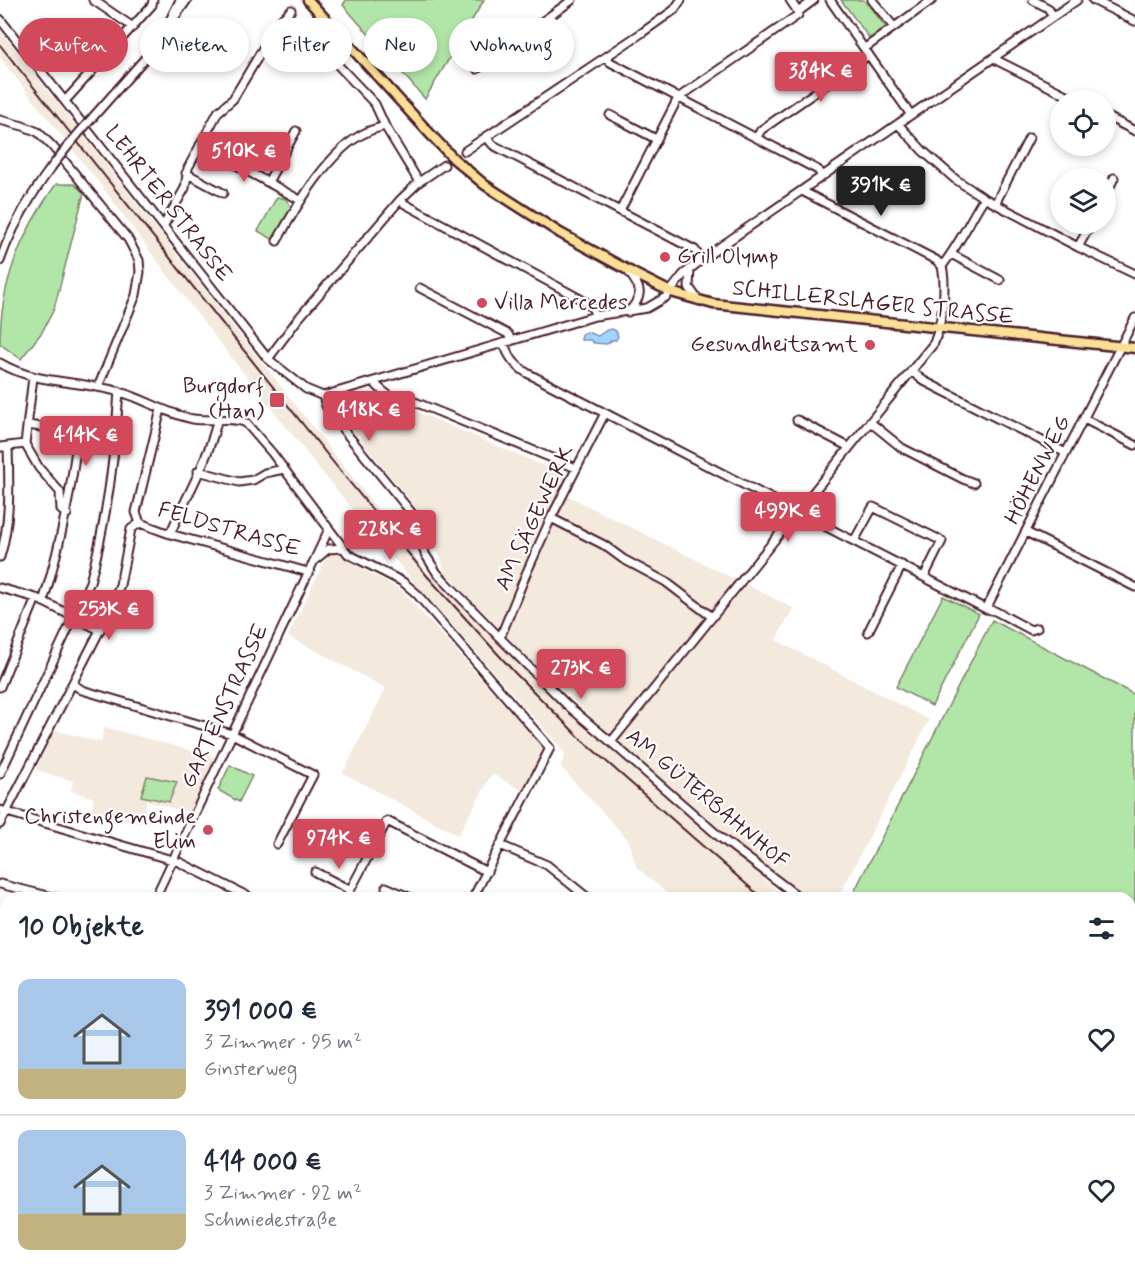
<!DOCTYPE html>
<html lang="de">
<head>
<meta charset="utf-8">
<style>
  :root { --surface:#fff; --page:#f2f2f3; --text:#1f2937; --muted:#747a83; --line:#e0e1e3; --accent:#d1495b }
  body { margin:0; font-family:Mynerve,sans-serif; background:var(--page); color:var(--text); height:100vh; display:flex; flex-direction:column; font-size:22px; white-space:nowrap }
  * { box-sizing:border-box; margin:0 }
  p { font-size:20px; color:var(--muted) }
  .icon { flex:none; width:33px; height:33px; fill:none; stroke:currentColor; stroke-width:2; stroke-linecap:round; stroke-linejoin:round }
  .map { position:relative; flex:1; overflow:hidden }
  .sheet { position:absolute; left:0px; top:892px; width:1136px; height:386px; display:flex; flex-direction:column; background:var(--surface); border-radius:18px 18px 0 0; box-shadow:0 3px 9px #0003 }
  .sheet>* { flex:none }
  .banner { position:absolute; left:18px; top:18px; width:600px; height:54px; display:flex; gap:12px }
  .controls { position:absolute; left:1050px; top:90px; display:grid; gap:12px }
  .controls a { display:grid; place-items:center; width:66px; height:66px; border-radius:50%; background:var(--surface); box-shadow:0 3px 9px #0003; font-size:30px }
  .price { position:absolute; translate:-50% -51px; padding:0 14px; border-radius:6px; background:var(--accent); color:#fff; font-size:20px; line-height:39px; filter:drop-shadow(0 2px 3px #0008) }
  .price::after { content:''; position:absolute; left:50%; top:36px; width:18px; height:14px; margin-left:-9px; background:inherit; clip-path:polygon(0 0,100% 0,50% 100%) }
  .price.active { background:#222; color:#fff }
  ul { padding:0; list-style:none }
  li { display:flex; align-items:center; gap:18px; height:150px; padding:0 18px }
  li+li { border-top:2px solid var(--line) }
  li span { display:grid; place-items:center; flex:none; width:168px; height:120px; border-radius:12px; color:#555 }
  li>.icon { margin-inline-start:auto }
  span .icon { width:72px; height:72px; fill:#fffc; stroke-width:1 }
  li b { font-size:26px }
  h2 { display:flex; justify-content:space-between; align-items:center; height:72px; padding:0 18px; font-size:26px }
  .tag { padding:0 21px; border-radius:27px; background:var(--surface); box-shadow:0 3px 9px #0003; font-size:21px; line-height:54px }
  .tag.active { background:var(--accent); color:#fff }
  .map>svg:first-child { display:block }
</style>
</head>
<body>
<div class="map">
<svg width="1135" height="1277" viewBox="0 0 1135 1277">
  <rect width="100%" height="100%" fill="#fff"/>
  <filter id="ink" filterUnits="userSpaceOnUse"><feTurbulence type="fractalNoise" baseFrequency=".0167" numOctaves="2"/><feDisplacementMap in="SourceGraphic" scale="12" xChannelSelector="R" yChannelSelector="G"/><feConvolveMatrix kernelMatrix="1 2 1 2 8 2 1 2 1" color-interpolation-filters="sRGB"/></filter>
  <g filter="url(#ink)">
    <path fill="#f4e9dd" d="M0,30l427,542 168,162 191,164h-113l-36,-30 -9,-28 -68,-74 6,-12 -154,-174 -91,-109 -130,-165 -88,-118 -103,-130z
      M371,392l201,86 -6,17 227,113 -17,32 153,80 -91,178h-33l-46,-36 -132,-111 -112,-106 -69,-72 -20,-53 -95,-116z
      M333,544l15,17 53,29 144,159 -21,42 -32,-17 -34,61 -115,-62 43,-85 -98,-52z
      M104,727l111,30 -26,56 -42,-12 -6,23 -50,-13 3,-13 -23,-7 2,-10 -37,-11 18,-40 47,12z
      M1130,1194l5,4v75l-5,-8z
      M6,1238v31l-6,-3v-16z
      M11,1272h43l-2,5h-35z
      M1043,1272h73l3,5h-79z"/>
    <path fill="#b1e6a8" stroke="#7e826a" stroke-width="1.5" d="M346,0h138l-59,99 -82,-94z
      M841,0h23l22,27 -16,12z
      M56,184h18l10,9 -30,116 -12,23 -21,27 -21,-15c0,-61 21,-111 56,-160z
      M277,197l9,2 6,9 -18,32 -16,-9z
      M943,596l36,18 -47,92 -36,-19z
      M992,620l143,75v364l-5,10v-171h-279z
      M230,765l22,11 -13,26 -21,-12z
      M147,776l30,6 -8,20 -28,-6z
      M65,1272h60l1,5h-62z
      M992,1272h44l-3,5h-31z"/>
    <path fill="#a1d5ff" stroke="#7e8caa" stroke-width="1.5" d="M612,329l4,2 2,5 -2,4h-4l-5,4 -13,-1 -4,-3h-9l1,-6 5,-2 11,4 9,-6z"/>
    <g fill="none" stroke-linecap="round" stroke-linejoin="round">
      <g stroke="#4a1f2b" stroke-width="11">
        <path id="minor" d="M93,0l40,27
          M790,0l8,12
          M830,0l81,115
          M872,0l22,27
          M1033,0l15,8 5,8
          M1093,0l42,21
          M0,19l268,340 38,30 17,7
          M169,22l11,-22
          M865,48l67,-48
          M606,57l4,5 208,108 4,6
          M996,57l2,4 78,39
          M334,61l41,43 10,22 34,56
          M477,69l95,-69
          M65,101l87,-96 1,-5
          M610,115l46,24
          M1106,116l29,15
          M93,117l54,-61 40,-56
          M0,120l23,6 15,6 15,15 75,92 11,21 1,12 -4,23 -38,92
          M898,124l25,27 32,28 29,19 94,49 57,27
          M486,136l7,9 202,105 6,10
          M757,137l4,-7 108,-75
          M200,145l100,55
          M465,151l178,-119 31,-22 7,-10
          M186,173l37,20
          M268,182l28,-51
          M802,191l134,69 6,6
          M1106,195l8,-17
          M400,200l5,4 181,98 7,7 2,7
          M995,204l34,-66
          M620,211l58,-113 120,-83v-3l16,-12
          M164,225l21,-37 3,-20 30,-56 15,-13 45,-76 13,-13
          M277,241c19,-34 53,-93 90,-109 5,-3 12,-4 18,-6
          M1078,247l13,-23
          M951,254l49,26
          M0,261l6,-16
          M690,269l-1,18 9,13
          M420,288l88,46 3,7
          M628,312c17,-17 13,-24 0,-41
          M504,343c4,14 11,22 23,30l459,236 9,2 36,19 6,-2
          M268,359l30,-40 102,-119 19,-18 25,-17
          M0,363c37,22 79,17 120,29 25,7 47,22 73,27 17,3 41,-3 53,4l26,30 76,101 55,28 13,11 134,155 -77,150
          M911,371l13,10 142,72
          M33,377l-8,67 14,24 21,24 1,18 6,4
          M374,382c12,15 22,18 41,20l161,66
          M323,396l272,-80 52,-8 19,-11 17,-22 18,-15 376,-260
          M323,396l3,10 6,10 83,101 10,37 12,19 63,65 67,67 44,37 110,96 79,60
          M1084,419l51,26
          M797,420l52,27
          M870,422l32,26 61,31 11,4
          M28,425c29,5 58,9 88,12
          M0,447l25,-3
          M198,471l41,11 14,-2 12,-7 19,-4
          M551,518l53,27 19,14 43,23 46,35
          M140,523l30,11 138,38
          M140,523l-4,-11 25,-103
          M1026,532l109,55
          M170,534c15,-35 39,-75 47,-113
          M854,541l19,-34 69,34 -18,36
          M0,557c11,-35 9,-74 8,-110
          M316,559l12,-10 15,-1
          M0,588l36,10 64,32
          M43,602c18,-58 28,-108 35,-169
          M986,609l149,-291
          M868,632l34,-67
          M500,638l26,-64 25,-56 54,-105
          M73,684l9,6 150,44 81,41 -36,69
          M0,687l36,-89
          M611,742l323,-399c8,-20 13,-56 8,-77 17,-21 28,-46 42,-68
          M0,774l90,-192c17,-62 25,-126 29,-191
          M0,810l179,52 72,36
          M0,824l100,-194 20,-45 11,-56 9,-6
          M500,845l47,20 41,33
          M315,872l35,18
          M0,884l56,14
          M386,887l25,11
          M155,898l174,-369
          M346,898l41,-77 100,51
          M1130,1182l5,5
          M0,1227l6,-13
          M281,1272l2,5
          M467,1272l10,5
          M638,1272l7,3
          M841,1272l5,3
          M979,1272l9,5
          M724,1277l2,-5"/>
      </g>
      <g stroke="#4a1f2b" stroke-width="13">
        <path id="major" d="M308,0l125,137 21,22 31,26 75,48 75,41 36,18 42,12 422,44
          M0,958l6,3
          M198,1272l1,5"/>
      </g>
      <use href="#minor" stroke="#fff" stroke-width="7"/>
      <use href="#major" stroke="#fbdf96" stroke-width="8"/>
      <path stroke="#4a1f2b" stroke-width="2" d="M0,45l337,422 91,110 88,97 67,67 179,157
        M1130,1224l5,5"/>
      <g stroke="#4a1f2b" stroke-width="11" stroke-linecap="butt">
        <path id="minor-bridge" d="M6,245c21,-49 51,-88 87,-128"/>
      </g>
      <use href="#minor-bridge" stroke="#fff" stroke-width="7"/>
    </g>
  </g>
  <g fill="#d1495b" stroke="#fff" stroke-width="2">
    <circle cx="665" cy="257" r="6"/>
    <circle cx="482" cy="303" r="6"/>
    <circle cx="870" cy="345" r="6"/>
    <rect x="269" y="392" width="16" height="16" rx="3"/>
    <circle cx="208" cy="830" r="6"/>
  </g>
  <g text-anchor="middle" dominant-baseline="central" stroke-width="4.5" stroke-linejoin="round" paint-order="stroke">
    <g font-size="22" fill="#4a1f2b" stroke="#fff">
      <text transform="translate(168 204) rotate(52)">LEHRTER STRASSE</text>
      <text transform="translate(873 303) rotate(6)">SCHILLERSLAGER STRASSE</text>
      <text transform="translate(1038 470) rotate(-63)">HÖHENWEG</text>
      <text transform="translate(535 518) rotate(-65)">AM SÄGEWERK</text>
      <text transform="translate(229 530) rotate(16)">FELDSTRASSE</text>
      <text transform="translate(225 706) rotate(-65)">GARTENSTRASSE</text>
      <text transform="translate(707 799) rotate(40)">AM GÜTERBAHNHOF</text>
    </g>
    <g font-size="22" fill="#4a1f2b" stroke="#fff" text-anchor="end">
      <text x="677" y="257" text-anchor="start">Grill Olymp</text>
      <text x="494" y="303" text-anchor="start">Villa Mercedes</text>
      <text x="858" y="345">Gesundheitsamt</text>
      <text x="264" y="387">Burgdorf<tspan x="264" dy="25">(Han)</tspan></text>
      <text x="196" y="817">Christengemeinde<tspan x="196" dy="25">Elim</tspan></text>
    </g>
  </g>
</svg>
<div class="controls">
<a><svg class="icon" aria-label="locate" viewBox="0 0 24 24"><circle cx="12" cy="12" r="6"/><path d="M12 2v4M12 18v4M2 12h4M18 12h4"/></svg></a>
<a><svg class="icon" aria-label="layers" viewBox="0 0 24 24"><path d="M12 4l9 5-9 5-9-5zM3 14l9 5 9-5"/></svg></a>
</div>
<b class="price" style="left:821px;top:103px">384K €</b>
<b class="price" style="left:244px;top:183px">510K €</b>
<b class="price active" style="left:881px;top:217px">391K €</b>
<b class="price" style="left:369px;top:442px">418K €</b>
<b class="price" style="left:86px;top:467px">414K €</b>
<b class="price" style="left:788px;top:543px">499K €</b>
<b class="price" style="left:390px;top:561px">228K €</b>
<b class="price" style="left:109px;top:641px">253K €</b>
<b class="price" style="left:581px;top:700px">273K €</b>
<b class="price" style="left:339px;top:870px">974K €</b>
<div class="banner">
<a class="tag active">Kaufen</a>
<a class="tag">Mieten</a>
<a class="tag">Filter</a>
<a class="tag">Neu</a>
<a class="tag">Wohnung</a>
</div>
<section class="sheet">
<h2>10 Objekte<svg class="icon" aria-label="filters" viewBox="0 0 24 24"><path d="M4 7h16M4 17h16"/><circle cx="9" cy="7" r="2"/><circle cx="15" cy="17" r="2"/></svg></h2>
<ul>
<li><span style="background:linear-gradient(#a9c7e8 75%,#c2b280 0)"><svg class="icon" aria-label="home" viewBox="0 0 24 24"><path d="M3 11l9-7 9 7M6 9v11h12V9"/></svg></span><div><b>391 000 €</b><p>3 Zimmer · 95 m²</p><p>Ginsterweg</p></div><svg class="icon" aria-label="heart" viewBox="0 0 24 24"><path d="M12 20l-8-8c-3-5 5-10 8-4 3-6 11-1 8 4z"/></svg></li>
<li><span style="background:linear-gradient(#a9c7e8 70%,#c2b280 0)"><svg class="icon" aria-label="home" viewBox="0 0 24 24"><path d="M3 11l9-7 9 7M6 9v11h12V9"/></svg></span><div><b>414 000 €</b><p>3 Zimmer · 92 m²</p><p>Schmiedestraße</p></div><svg class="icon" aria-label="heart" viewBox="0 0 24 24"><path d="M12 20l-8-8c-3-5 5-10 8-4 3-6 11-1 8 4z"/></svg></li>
</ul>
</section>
</div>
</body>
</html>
